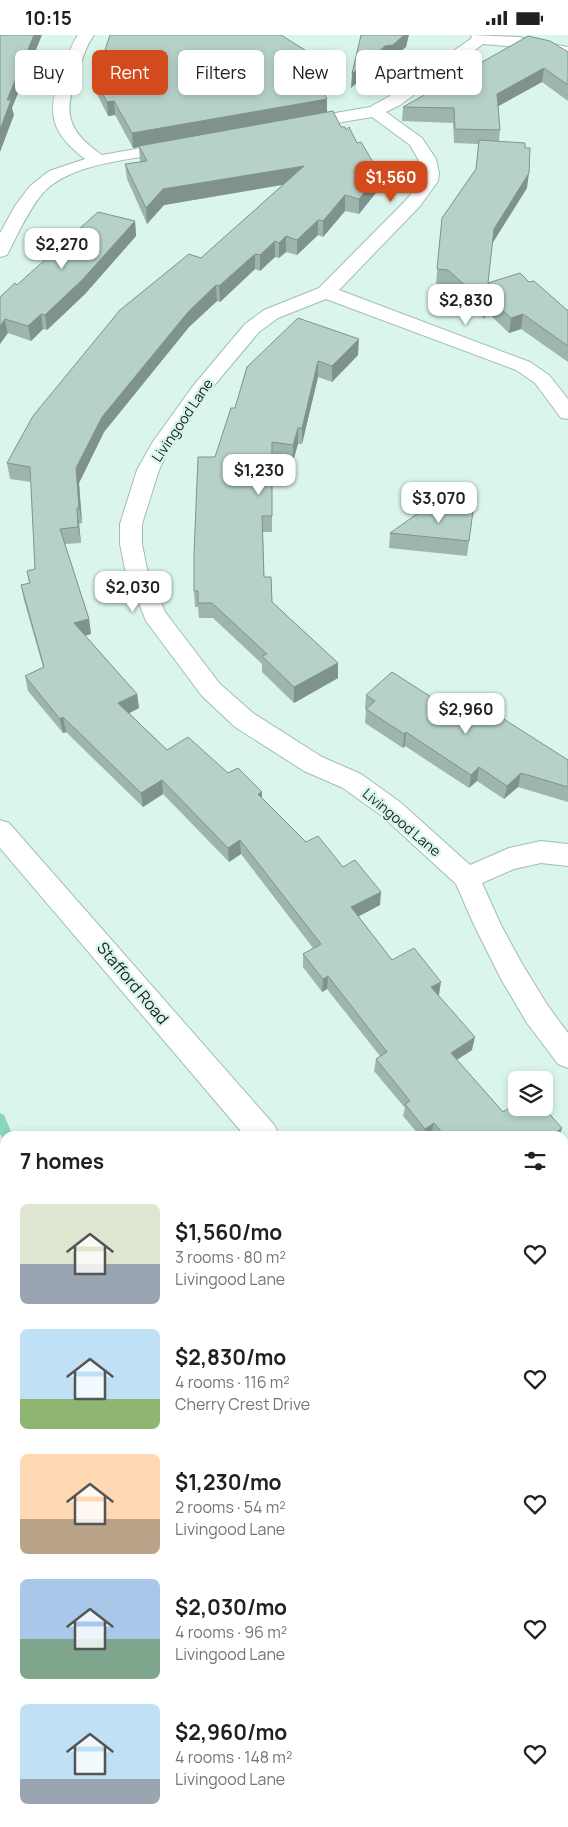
<!DOCTYPE html>
<html lang="en">
<head>
<meta charset="utf-8">
<style>
  :root { --surface:#fff; --page:#f6f6f6; --text:#202124; --muted:#757577; --accent:#d34b1c }
  body { margin:0; font-family:Manrope,sans-serif; background:var(--page); color:var(--text); height:100vh; display:flex; flex-direction:column; font-size:19px; white-space:nowrap }
  * { box-sizing:border-box; margin:0 }
  p { font-size:16px; color:var(--muted) }
  .icon { flex:none; width:28px; height:28px; fill:none; stroke:currentColor; stroke-width:2; stroke-linecap:round; stroke-linejoin:round }
  .map { position:relative; flex:1; overflow:hidden }
  .panel { position:absolute; left:0px; top:1096px; width:569px; height:696px; display:flex; flex-direction:column; background:var(--surface); border-radius:15px 15px 0 0; box-shadow:0 2px 8px #0003 }
  .panel>* { flex:none }
  .guide { position:absolute; left:15px; top:15px; width:539px; height:45px; display:flex; gap:10px }
  .tools { position:absolute; left:508px; top:1036px; display:grid; gap:10px }
  .tools a { display:grid; place-items:center; width:45px; height:45px; border-radius:8px; background:var(--surface); box-shadow:0 2px 8px #0003; font-size:25px }
  .price { position:absolute; translate:-50% -42px; padding:0 11px; border-radius:10px; background:#fff; color:#222; font-size:16px; line-height:32px; filter:drop-shadow(0 1px 2px #0008) }
  .price::after { content:''; position:absolute; left:50%; top:30px; width:15px; height:11px; margin-left:-8px; background:inherit; clip-path:polygon(0 0,100% 0,50% 100%) }
  .price.active { background:var(--accent); color:#fff }
  ul { padding:0; list-style:none }
  li { display:flex; align-items:center; gap:15px; height:125px; padding:0 20px }
  li span { display:grid; place-items:center; flex:none; width:140px; height:100px; border-radius:8px; color:#555 }
  li>.icon { margin-inline-start:auto }
  span .icon { width:60px; height:60px; fill:#fffc; stroke-width:1 }
  li b { font-size:21px }
  h2 { display:flex; justify-content:space-between; align-items:center; height:60px; padding:0 20px; font-size:21px }
  .pill { padding:0 18px; border-radius:8px; background:var(--surface); box-shadow:0 2px 8px #0003; font-size:18px; line-height:45px }
  .pill.active { background:var(--accent); color:#fff }
  .status { display:flex; justify-content:space-between; align-items:center; height:35px; padding:0 25px; background:var(--surface); direction:ltr }
  .status svg { height:14px; fill:currentColor }
  .map>svg:first-child { display:block }
</style>
</head>
<body>
<div class="status"><b>10:15</b><svg viewBox="0 0 49 12"><path d="M0 12V9h3v3zM5 12V6h3v6zM10 12V3h3v9zM15 12V0h3v12zM26 1h20v11H26zM47 4h2v5h-2z"/></svg></div>
<div class="map">
<svg width="568" height="1792" viewBox="0 0 568 1792">
  <rect width="100%" height="100%" fill="#daf6ec"/>
  <g fill="none" stroke-linecap="round" stroke-linejoin="round">
    <path fill="#8ad6bd" fill-rule="evenodd" d="M0,1078l4,2 9,21h-8v5l-5,-7z
      M564,1611l4,2v19l-4,-2z"/>
    <g stroke="#a2bdb3" stroke-width="2">
      <path id="street" d="M78,0h16c-9,12 -12,26 -17,40 -14,38 -10,56 25,80l73,-13 6,1 3,4 -3,4 -6,1c-40,7 -105,10 -133,42 -14,17 -23,38 -33,57l-2,4 -7,2v-24l15,-27 15,-20 19,-15 36,-12c-34,-26 -39,-46 -24,-85 5,-13 9,-27 17,-39z
        M471,0l47,2 50,10v10l-50,-10 -35,-3 -83,61 -14,7 36,26 14,21 3,14 -1,8 -18,25 -81,84 191,72 19,13 19,24v20l-7,-1 -26,-35 -19,-13 -190,-71 -48,19 -19,14 -52,62 -38,55 -10,21 -17,54v20l5,25 18,43 55,72 33,29 69,44 39,17 39,28 70,63 39,-17 32,-7 27,3v22l-27,-3 -27,6 -32,14 19,42 20,37 27,44 20,27v35l-10,-4 -31,-41 -26,-44 -27,-54 -18,-41 -74,-68 -39,-28 -39,-17 -69,-44 -33,-31 -56,-75 -21,-52 -5,-25v-20l17,-54 15,-27 41,-57 52,-62 19,-14 55,-22 89,-90 12,-17 1,-8 -3,-14 -8,-14 -38,-28 -71,12 -6,-1 -2,-4 2,-4 6,-1 69,-12 18,-10 84,-59z
        M5,1706v43l-5,2v-43z
        M319,1788h42l2,4h-42z"/>
    </g>
    <g stroke="#a2bdb3" stroke-width="2">
      <path id="primary" d="M0,785l9,3 266,303 4,10h-34l-245,-288z
        M564,1417l4,1v38l-4,-1z"/>
    </g>
    <use href="#street" fill="#fff" fill-rule="evenodd"/>
    <use href="#primary" fill="#fff" fill-rule="evenodd"/>
  </g>
  <path fill="#9db5ac" d="M568,17v49l-26,-19 -44,24 2,24 -1,11 26,7 2,40 -35,55 -4,40 41,-1 38,28h1v52l-47,-33 -12,4 -23,-22 -1,8 -38,-34 -11,-1 6,-66 34,-49 3,-25 -25,-1 -1,-20 -51,-2 1,-14z
    M95,45l245,7 -16,6 3,19 14,15 5,3 11,13 23,31 -1,15 -20,25 -14,-3 -22,26 -5,-2 -21,20 -11,-3 -7,6 -4,-1 -15,14 -5,-2 -35,33 -3,-1 -28,26 -85,105 -25,51 3,40 -3,1 2,19 -16,1 24,75 2,15 -6,2 52,58 2,14 -10,5 38,37 61,23 34,26 44,43 37,25 37,38 -22,11 34,44 47,35h-1l34,55 -15,10 46,52 59,16 -3,8h-126l-2,-2 -3,2h-8l-17,-20 2,-8 -31,-37 2,-12 4,-3 -53,-67 -5,3 -19,-25v-13l10,-6 -72,-94 -12,8 -66,-68 -20,13 -77,-75 -3,1 -35,-42 -3,-15 18,-9 -19,-67 -3,-15 8,-2 -2,-12 8,-2 -4,-87 -21,-3 -3,-16 194,-205 82,-73 -119,20 -17,19 -20,-45 -2,-15 15,-2 -1,-15 -6,1 -18,-33 -7,1 -11,-22z
    M135,186l1,15 -51,58 -38,36 -4,-1 -12,12 -23,-8 -8,-36 17,-12z
    M358,320l-26,27 -14,-5 -16,67h-4l-5,17 -21,-3v74h-9l1,45 8,25 66,61v15l-44,25 -32,-31v-8l-49,-46h-14l-1,-11h-3l-1,-16 21,-134 20,-49 12,-41z
    M390,498l79,8 -2,15 -78,-8z
    M366,660l106,28 96,37v42l-50,-15 -14,12 -27,-18 -8,7 -64,-42 -2,2 -38,-25 1,-13 -1,-1z
    M0,1227h5v77l-4,-7v-1h-1z
    M568,1739v53h-101l-4,-4h101v-45z"/>
  <path fill="#7f938c" d="M34,0h8l-30,73 2,7 -14,37v-22l7,-30z
    M404,0h5l-3,12 -14,12 -8,1 -33,28 1,-14 33,-28z
    M544,33l-2,14 -47,26 2,-14z
    M340,37v15l-22,8v-14z
    M327,64v14l-194,35 -1,-15z
    M114,66l1,14 -7,1 -1,-14z
    M304,131v15l-140,24 -17,19 -1,-16 17,-19z
    M529,138l-2,15 -35,56 2,-15z
    M380,139l-1,15 -20,25v-15z
    M345,160v16l-22,26v-16z
    M318,185v15l-21,20v-15z
    M135,186l1,15 -51,58 -38,36 -2,-15z
    M286,201v16l-7,6v-15z
    M275,206v16l-15,14v-16z
    M255,219v15l-35,33 -1,-16z
    M216,250l1,16 -28,26 -85,105 -25,51 3,40 -3,-15 -3,-40 26,-51 86,-105z
    M41,279l2,15 -12,12 -3,-15z
    M523,279l-2,15 -12,4 2,-15z
    M5,284l3,14 -8,11v-18z
    M359,304l-1,16 -26,27v-16z
    M318,326v16l-16,67v-16z
    M298,393v16l-5,17v-16z
    M77,473l2,16 2,19 -3,-16z
    M89,584l2,15 -15,3 -2,-14z
    M338,628v15l-44,25v-16z
    M137,659l2,14 -19,10 -2,-15z
    M63,682l3,15 -3,1 -3,-14z
    M406,697l-1,14 -2,2 1,-14z
    M479,732l-2,14 -8,7 2,-13z
    M521,738l-3,14 -14,12 3,-13z
    M162,745l1,14 -20,13 -2,-14z
    M262,757v14l-4,-12z
    M240,805l1,14 -12,8 -1,-14z
    M381,857l-1,13 -30,16 1,-14z
    M328,941l-1,13 -5,3 1,-13z
    M441,947l-2,13 -10,5 2,-13z
    M475,1002l-3,13 -24,15 3,-12z
    M434,1088l-3,11 -3,2h-5l2,-7z
    M562,1093l-3,8h-5l1,-3z
    M568,1146v8l-4,3v-8z"/>
  <path fill="#b6d2c8" stroke="#7f938c" d="M0,0h34l-27,65h4l-11,30z
    M110,0h171l59,37 -22,9 9,18 -195,34 -18,-32 -7,1 -12,-22z
    M361,0h43l-11,10 -8,1 -33,28z
    M528,1l22,5 18,11v33l-24,-17 -47,26 3,36 -45,-1 -1,-21 -51,-1z
    M333,76l8,16h4l1,3 3,-3 8,16 4,-1 19,32 -21,25 -14,-4 -22,26 -5,-1 -21,20 -11,-4 -7,7 -4,-2 -15,14 -5,-1 -36,32 -3,-1 -28,27 -86,105 -26,51 3,40h-2l1,19 -18,2 29,90 -15,4 63,71 -19,9 49,47 21,-13 40,36 10,-5 24,24 -4,2 48,48 12,-6 25,31 12,-7 26,32 -30,15 41,53 22,-12 27,34 -10,5 44,50 -24,16 52,59 13,-8v3h27l19,21 -7,5 3,3h-113l-11,-13 -9,6 -20,-25 5,-3 -34,-42 11,-7 -59,-76 -5,3 -20,-25 18,-10 -81,-104 -12,8 -66,-68 -21,13 -78,-76 -3,2 -35,-43 19,-9 -23,-82 9,-2 -3,-12 8,-2 -5,-102 -23,-4 26,-47 87,-106 69,-56 12,4 103,-92 -141,23 -17,19 -21,-44 22,-3 -8,-15z
    M479,105l46,3v5h5l-1,25 -35,56 -6,54 32,-10 9,9 5,-1 33,29h1v36l-45,-32 -12,4 -24,-22 -1,8 -38,-34 -11,-1 5,-51 34,-49z
    M98,177l37,9 -52,58 -38,36 -4,-1 -13,12 -23,-7 -5,7v-29l15,-14 2,2z
    M298,283l61,21 -27,27 -14,-5 -16,67h-4l-5,17 -21,-3v74h-10l2,61h7l1,25 66,61 -44,24 -32,-31 5,-2 -55,-51h-14v-12h-4v-36l4,-98h17l16,-49h4l12,-41z
    M427,472l46,4 -4,30 -79,-8z
    M392,637l80,51 16,-14 80,51v27l-47,-14 -14,13 -28,-19 -8,8 -65,-43 -2,2 -38,-25 9,-8 -9,-6z
    M564,1108l4,5v33l-4,3z
    M0,1227h5v70h-4l2,-13h-3z
    M568,1744v48h-96l-3,-4h95v-40z
    M87,1788h93l3,4h-99l-1,-1z"/>
  <g text-anchor="middle" dominant-baseline="central" stroke-width="5" stroke-linejoin="round" paint-order="stroke">
    <g font-size="14" fill="#16201d" stroke="#daf6ec">
      <text transform="translate(182 385) rotate(-56)">Livingood Lane</text>
      <text transform="translate(402 787) rotate(40)">Livingood Lane</text>
    </g>
    <g font-size="16" fill="#16201d" stroke="#daf6ec">
      <text transform="translate(133 948) rotate(50)">Stafford Road</text>
    </g>
  </g>
</svg>
<div class="tools">
<a><svg class="icon" aria-label="layers" viewBox="0 0 24 24"><path d="M12 4l9 5-9 5-9-5zM3 14l9 5 9-5"/></svg></a>
</div>
<b class="price active" style="left:391px;top:168px">$1,560</b>
<b class="price" style="left:62px;top:235px">$2,270</b>
<b class="price" style="left:466px;top:291px">$2,830</b>
<b class="price" style="left:259px;top:461px">$1,230</b>
<b class="price" style="left:439px;top:489px">$3,070</b>
<b class="price" style="left:133px;top:578px">$2,030</b>
<b class="price" style="left:466px;top:700px">$2,960</b>
<div class="guide">
<a class="pill">Buy</a>
<a class="pill active">Rent</a>
<a class="pill">Filters</a>
<a class="pill">New</a>
<a class="pill">Apartment</a>
</div>
<section class="panel">
<h2>7 homes<svg class="icon" aria-label="filters" viewBox="0 0 24 24"><path d="M4 7h16M4 17h16"/><circle cx="9" cy="7" r="2"/><circle cx="15" cy="17" r="2"/></svg></h2>
<ul>
<li><span style="background:linear-gradient(#dfe7d0 60%,#9aa5b1 0)"><svg class="icon" aria-label="home" viewBox="0 0 24 24"><path d="M3 11l9-7 9 7M6 9v11h12V9"/></svg></span><div><b>$1,560/mo</b><p>3 rooms · 80 m²</p><p>Livingood Lane</p></div><svg class="icon" aria-label="heart" viewBox="0 0 24 24"><path d="M12 20l-8-8c-3-5 5-10 8-4 3-6 11-1 8 4z"/></svg></li>
<li><span style="background:linear-gradient(#bfe0f5 70%,#8fb573 0)"><svg class="icon" aria-label="home" viewBox="0 0 24 24"><path d="M3 11l9-7 9 7M6 9v11h12V9"/></svg></span><div><b>$2,830/mo</b><p>4 rooms · 116 m²</p><p>Cherry Crest Drive</p></div><svg class="icon" aria-label="heart" viewBox="0 0 24 24"><path d="M12 20l-8-8c-3-5 5-10 8-4 3-6 11-1 8 4z"/></svg></li>
<li><span style="background:linear-gradient(#ffd9b3 65%,#b9a48a 0)"><svg class="icon" aria-label="home" viewBox="0 0 24 24"><path d="M3 11l9-7 9 7M6 9v11h12V9"/></svg></span><div><b>$1,230/mo</b><p>2 rooms · 54 m²</p><p>Livingood Lane</p></div><svg class="icon" aria-label="heart" viewBox="0 0 24 24"><path d="M12 20l-8-8c-3-5 5-10 8-4 3-6 11-1 8 4z"/></svg></li>
<li><span style="background:linear-gradient(#a9c7e8 60%,#7fa58c 0)"><svg class="icon" aria-label="home" viewBox="0 0 24 24"><path d="M3 11l9-7 9 7M6 9v11h12V9"/></svg></span><div><b>$2,030/mo</b><p>4 rooms · 96 m²</p><p>Livingood Lane</p></div><svg class="icon" aria-label="heart" viewBox="0 0 24 24"><path d="M12 20l-8-8c-3-5 5-10 8-4 3-6 11-1 8 4z"/></svg></li>
<li><span style="background:linear-gradient(#bfe0f5 75%,#9aa5b1 0)"><svg class="icon" aria-label="home" viewBox="0 0 24 24"><path d="M3 11l9-7 9 7M6 9v11h12V9"/></svg></span><div><b>$2,960/mo</b><p>4 rooms · 148 m²</p><p>Livingood Lane</p></div><svg class="icon" aria-label="heart" viewBox="0 0 24 24"><path d="M12 20l-8-8c-3-5 5-10 8-4 3-6 11-1 8 4z"/></svg></li>
</ul>
</section>
</div>
</body>
</html>
